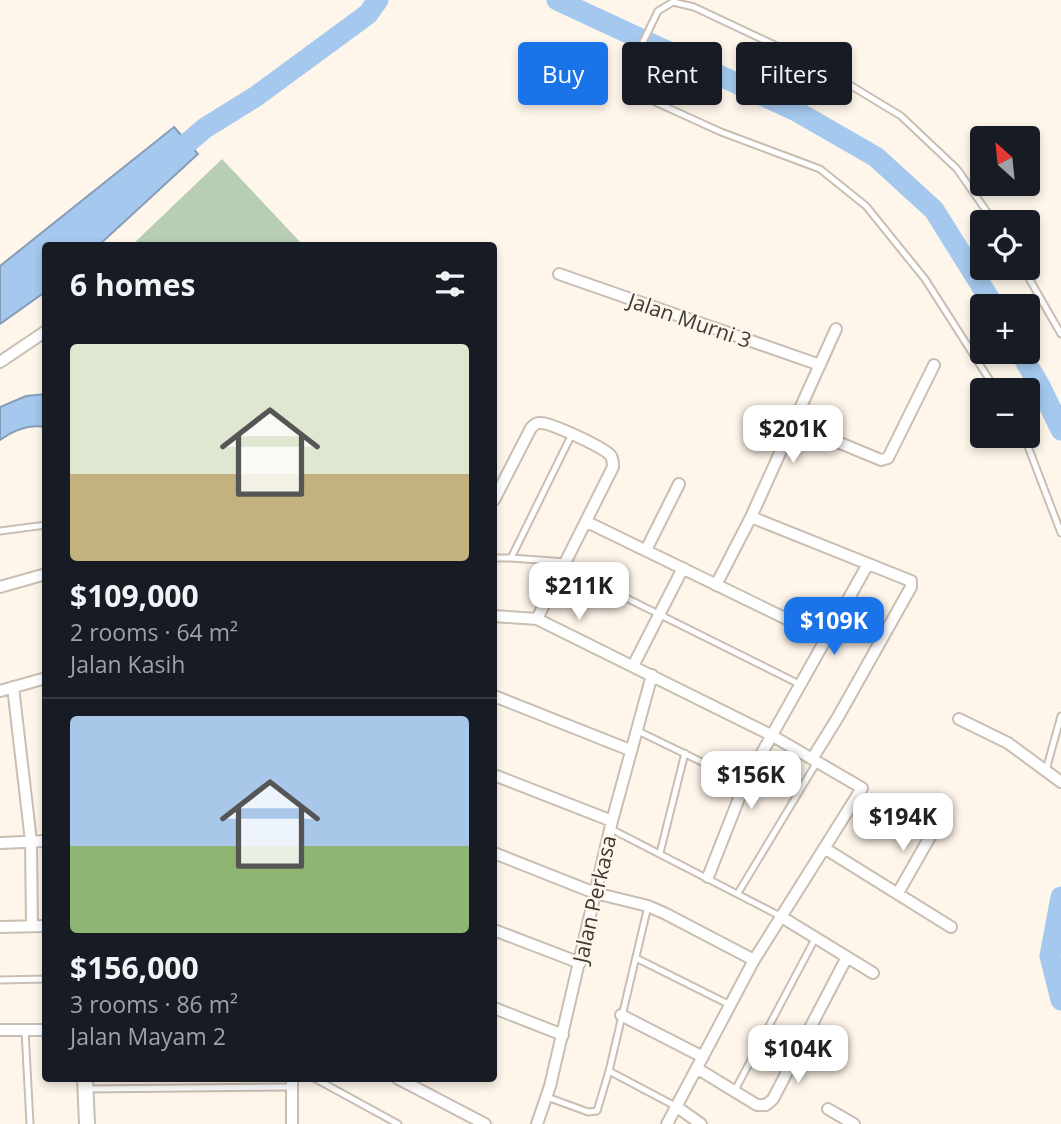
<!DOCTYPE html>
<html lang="en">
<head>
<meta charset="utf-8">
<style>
  :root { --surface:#171b24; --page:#242831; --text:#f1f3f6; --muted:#9ea1a6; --line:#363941; --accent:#1a73e8 }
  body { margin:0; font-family:"Open Sans",sans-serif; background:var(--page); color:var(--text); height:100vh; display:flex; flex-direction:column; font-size:26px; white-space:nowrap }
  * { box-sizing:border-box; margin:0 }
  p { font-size:23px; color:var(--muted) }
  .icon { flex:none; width:38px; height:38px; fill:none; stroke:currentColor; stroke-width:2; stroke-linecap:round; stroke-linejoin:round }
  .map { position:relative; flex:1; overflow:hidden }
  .drawer { position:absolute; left:42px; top:242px; width:455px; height:840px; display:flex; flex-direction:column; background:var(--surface); border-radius:7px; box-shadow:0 4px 10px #0003 }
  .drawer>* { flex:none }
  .banner { position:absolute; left:518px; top:42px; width:438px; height:63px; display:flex; gap:14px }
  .needle { width:46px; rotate:333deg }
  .buttons { position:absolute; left:970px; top:126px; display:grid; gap:14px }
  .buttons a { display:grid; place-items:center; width:70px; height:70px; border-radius:7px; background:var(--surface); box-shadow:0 4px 10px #0003; font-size:35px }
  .price { position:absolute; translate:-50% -60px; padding:0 16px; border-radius:14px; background:#fff; color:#222; font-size:23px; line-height:46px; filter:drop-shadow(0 2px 4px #0008) }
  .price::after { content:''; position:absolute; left:50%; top:42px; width:21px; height:16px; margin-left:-10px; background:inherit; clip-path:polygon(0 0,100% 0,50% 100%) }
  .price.selected { background:var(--accent); color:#fff }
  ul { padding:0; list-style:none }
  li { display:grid; align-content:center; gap:14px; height:371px; padding:0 28px }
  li+li { border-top:2px solid var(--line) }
  li span { display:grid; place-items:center; height:217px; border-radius:7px; color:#555 }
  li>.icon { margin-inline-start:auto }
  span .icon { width:126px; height:126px; fill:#fffc; stroke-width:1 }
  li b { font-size:30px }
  h2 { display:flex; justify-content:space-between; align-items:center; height:84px; padding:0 28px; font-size:30px }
  .pill { padding:0 24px; border-radius:7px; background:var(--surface); box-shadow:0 4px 10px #0003; font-size:24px; line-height:63px }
  .pill.selected { background:var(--accent); color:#fff }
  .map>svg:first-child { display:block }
</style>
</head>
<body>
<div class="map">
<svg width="1061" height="1124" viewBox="0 0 1061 1124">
  <rect width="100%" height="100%" fill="#fff6eb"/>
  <path fill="#b7ceb3" d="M222,159l81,86h-171z"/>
  <path fill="#a4c8ee" stroke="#859db6" stroke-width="2" d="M174,127l24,27 -99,91h-53l-1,47 -45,32v-58z
    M45,394v33c-17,-3 -31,3 -45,13v-33l26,-11z"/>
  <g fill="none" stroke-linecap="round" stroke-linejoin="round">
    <path stroke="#a4c8ee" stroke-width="21" d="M557,0l239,111 80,46 58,53 60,96
      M166,161l39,-33 50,-31 113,-83 10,-14
      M1020,352l20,34 21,44
      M1061,897l-11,59 11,44"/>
    <g stroke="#c9beb1" stroke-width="9">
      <path id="service" d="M994,222l-37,-53 -56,-53 -84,-51 -123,-58 -21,-5 -15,9 -31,64 28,27 66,30 99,37 46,37 59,73 71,111
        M1023,268l38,66
        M1024,436l37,97
        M0,531l46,-6
        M494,558h17
        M566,562l-55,-4 61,-124
        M564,567l235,117
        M638,731l107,52
        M1046,770l15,-54
        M611,829l169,87
        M660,853l25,-100
        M738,893l79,-131
        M636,958l94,47
        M0,980l46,-1
        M25,1030l5,94
        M609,1071l68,36
        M314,1078l84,46
        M86,1089l206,-2
        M734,1092l82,-155
        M547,1097l41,15 9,-1 12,-40 39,-165"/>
    </g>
    <g stroke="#c9beb1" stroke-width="14">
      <path id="minor" d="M559,274l261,91
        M0,362l46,-31
        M794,424l87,36 7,-2 46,-93
        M494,500l37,-72c3,-3 4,-5 9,-5 10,-1 65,25 71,33 2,4 2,6 2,11l-76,152
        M751,517l160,64v6l-73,130 -26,42
        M587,522l239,116
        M646,550l33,-66
        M716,585l35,-68 85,-188
        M0,587l46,-13
        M494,616l43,3 234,116 91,53 -108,172 -87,164
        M633,666l50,-98
        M13,687l18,154 1,85
        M0,691l46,-13
        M494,696l136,54
        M959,719l49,24 53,39
        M494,775l118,46
        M0,843l46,-2
        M824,848l127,79
        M494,853l101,40 53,13 18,8 88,46
        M708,877l37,-94 123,-219
        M898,893l37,-65
        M780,916l93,57
        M0,927l46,-1
        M494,930l86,33
        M494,1008l69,27
        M621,1015l82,42
        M0,1030h46
        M698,1069l59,36h9l7,-6 74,-142
        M397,1078l88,46
        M677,1107l24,17
        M828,1109l26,15
        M292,1124v-46
        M537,1124l13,-38 62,-265 40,-146"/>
    </g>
    <g stroke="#c9beb1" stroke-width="18">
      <path id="tertiary" d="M85,1078l2,46"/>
    </g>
    <use href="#service" stroke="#fff" stroke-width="5"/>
    <use href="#minor" stroke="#fff" stroke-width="10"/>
    <use href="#tertiary" stroke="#fff" stroke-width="14"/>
  </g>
  <g text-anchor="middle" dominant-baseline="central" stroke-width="5" stroke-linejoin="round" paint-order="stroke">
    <g font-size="21" fill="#3c3833" stroke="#fff6eb">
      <text transform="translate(690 320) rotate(19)">Jalan Murni 3</text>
      <text transform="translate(594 899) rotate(-77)">Jalan Perkasa</text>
    </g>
  </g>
</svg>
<div class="buttons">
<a><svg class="needle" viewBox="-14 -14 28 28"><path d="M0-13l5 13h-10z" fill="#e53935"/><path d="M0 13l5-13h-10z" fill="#9ea1a6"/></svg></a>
<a><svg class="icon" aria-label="locate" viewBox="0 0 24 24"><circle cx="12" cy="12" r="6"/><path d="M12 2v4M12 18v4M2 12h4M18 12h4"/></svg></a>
<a>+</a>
<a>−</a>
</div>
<b class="price" style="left:793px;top:465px">$201K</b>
<b class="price" style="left:579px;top:622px">$211K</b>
<b class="price selected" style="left:834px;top:657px">$109K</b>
<b class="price" style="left:751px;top:811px">$156K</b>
<b class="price" style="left:903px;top:853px">$194K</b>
<b class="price" style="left:798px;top:1085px">$104K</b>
<div class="banner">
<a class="pill selected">Buy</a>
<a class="pill">Rent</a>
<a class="pill">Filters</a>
</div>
<section class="drawer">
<h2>6 homes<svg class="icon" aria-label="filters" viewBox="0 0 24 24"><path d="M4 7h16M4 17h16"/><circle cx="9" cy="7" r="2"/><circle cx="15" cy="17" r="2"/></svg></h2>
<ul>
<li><span style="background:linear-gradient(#dfe7d0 60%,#c2b280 0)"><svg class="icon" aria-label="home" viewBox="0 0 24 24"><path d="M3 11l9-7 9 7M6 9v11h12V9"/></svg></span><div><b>$109,000</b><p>2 rooms · 64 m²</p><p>Jalan Kasih</p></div></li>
<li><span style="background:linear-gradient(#a9c7e8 60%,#8fb573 0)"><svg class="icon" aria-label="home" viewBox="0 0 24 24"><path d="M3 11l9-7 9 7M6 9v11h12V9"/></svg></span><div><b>$156,000</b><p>3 rooms · 86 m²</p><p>Jalan Mayam 2</p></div></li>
</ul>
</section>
</div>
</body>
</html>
